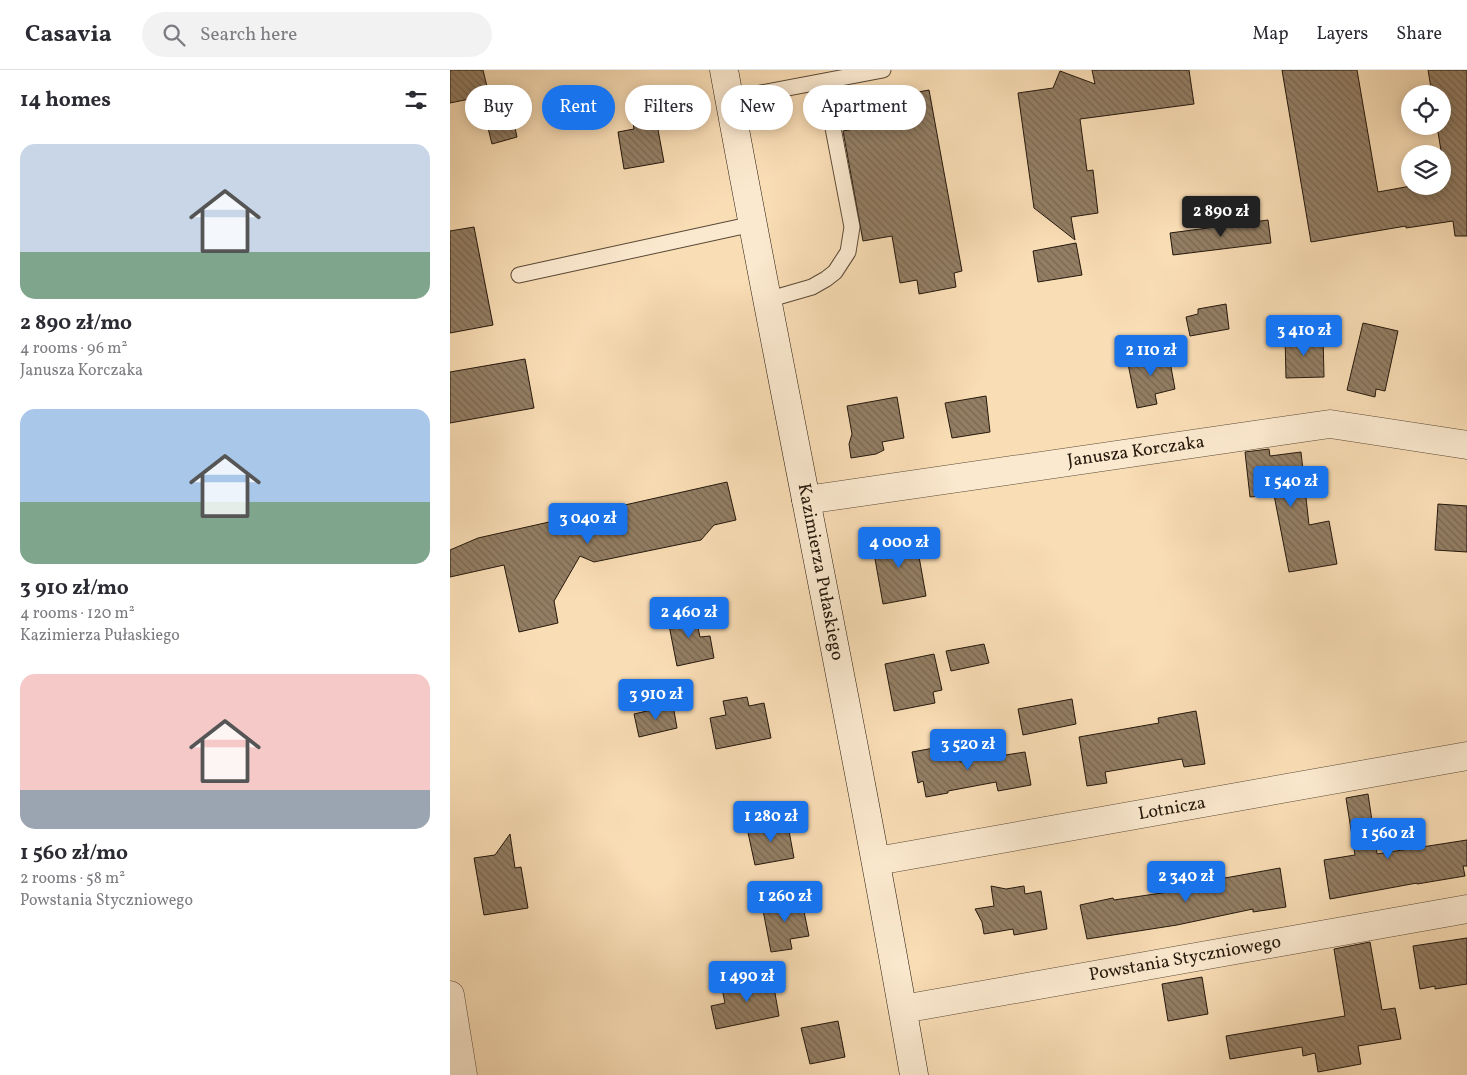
<!DOCTYPE html>
<html lang="en">
<head>
<meta charset="utf-8">
<style>
  :root { --surface:#fff; --page:#f2f2f3; --text:#2b2b33; --muted:#7c7c81; --line:#e1e1e2; --accent:#1a73e8 }
  body { margin:0; font-family:Vollkorn,serif; background:var(--page); color:var(--text); height:100vh; display:flex; flex-direction:column; font-size:19px; white-space:nowrap }
  * { box-sizing:border-box; margin:0 }
  p { font-size:16px; color:var(--muted) }
  .icon { flex:none; width:28px; height:28px; fill:none; stroke:currentColor; stroke-width:2; stroke-linecap:round; stroke-linejoin:round }
  .map { position:relative; flex:1; overflow:hidden }
  .details { display:flex; flex-direction:column; background:var(--surface); width:450px }
  .details>* { flex:none }
  .guide { position:absolute; left:15px; top:15px; width:475px; height:45px; display:flex; gap:10px }
  .controls { position:absolute; left:951px; top:15px; display:grid; gap:10px }
  .controls a { display:grid; place-items:center; width:50px; height:50px; border-radius:50%; background:var(--surface); box-shadow:0 2px 12px #0003; font-size:25px }
  .price { position:absolute; translate:-50% -42px; padding:0 11px; border-radius:5px; background:var(--accent); color:#fff; font-size:16px; line-height:32px; filter:drop-shadow(0 1px 2px #0008) }
  .price::after { content:''; position:absolute; left:50%; top:30px; width:15px; height:11px; margin-left:-8px; background:inherit; clip-path:polygon(0 0,100% 0,50% 100%) }
  .price.active { background:#222; color:#fff }
  ul { padding:0; list-style:none }
  li { display:grid; align-content:center; gap:10px; height:265px; padding:0 20px }
  li span { display:grid; place-items:center; height:155px; border-radius:15px; color:#555 }
  li>.icon { margin-inline-start:auto }
  span .icon { width:90px; height:90px; fill:#fffc; stroke-width:1 }
  li b { font-size:21px }
  h2 { display:flex; justify-content:space-between; align-items:center; height:60px; padding:0 20px; font-size:21px }
  .chip { padding:0 18px; border-radius:22px; background:var(--surface); box-shadow:0 2px 12px #0003; font-size:18px; line-height:45px }
  .chip.active { background:var(--accent); color:#fff }
  header { display:flex; align-items:center; gap:30px; box-sizing:border-box; height:70px; padding:0 25px; background:var(--surface); border-bottom:1px solid var(--line) }
  header strong { font-size:24px }
  nav { display:flex; gap:28px; margin-inline-start:auto; font-size:18px }
  .search { width:350px; height:45px; background:var(--page); display:flex; align-items:center; gap:12px; box-sizing:border-box; padding:0 18px; border-radius:28px; color:var(--muted); font-size:19px }
  main { display:flex; flex:1; min-height:0 }
  .map>svg:first-child { display:block }
</style>
</head>
<body>
<header>
<strong>Casavia</strong>
<div class="search"><svg class="icon" aria-label="search" viewBox="0 0 24 24"><circle cx="10" cy="10" r="6"/><path d="M15 15l6 6"/></svg>Search here</div>
<nav><a>Map</a><a>Layers</a><a>Share</a></nav>
</header>
<main>
<section class="details">
<h2>14 homes<svg class="icon" aria-label="filters" viewBox="0 0 24 24"><path d="M4 7h16M4 17h16"/><circle cx="9" cy="7" r="2"/><circle cx="15" cy="17" r="2"/></svg></h2>
<ul>
<li><span style="background:linear-gradient(#c9d6e8 70%,#7fa58c 0)"><svg class="icon" aria-label="home" viewBox="0 0 24 24"><path d="M3 11l9-7 9 7M6 9v11h12V9"/></svg></span><div><b>2 890 zł/mo</b><p>4 rooms · 96 m²</p><p>Janusza Korczaka</p></div></li>
<li><span style="background:linear-gradient(#a9c7e8 60%,#7fa58c 0)"><svg class="icon" aria-label="home" viewBox="0 0 24 24"><path d="M3 11l9-7 9 7M6 9v11h12V9"/></svg></span><div><b>3 910 zł/mo</b><p>4 rooms · 120 m²</p><p>Kazimierza Pułaskiego</p></div></li>
<li><span style="background:linear-gradient(#f6c9c9 75%,#9aa5b1 0)"><svg class="icon" aria-label="home" viewBox="0 0 24 24"><path d="M3 11l9-7 9 7M6 9v11h12V9"/></svg></span><div><b>1 560 zł/mo</b><p>2 rooms · 58 m²</p><p>Powstania Styczniowego</p></div></li>
</ul>
</section>
<div class="map">
<svg width="1017" height="1005" viewBox="0 0 1017 1005">
  <defs>
    <pattern id="building-back-hatch" width="6" height="6" patternUnits="userSpaceOnUse" patternTransform="scale(1.25)"><rect width="6" height="6" fill="#937e64"/><path d="M-1 5l2 2M0 0l6 6M5-1l2 2" fill="none" stroke="#786651"/></pattern>
  </defs>
  <rect width="100%" height="100%" fill="#f9ddb5"/>
  <filter id="stains"><feTurbulence type="fractalNoise" baseFrequency=".004" numOctaves="4"/><feColorMatrix values="0 0 0 0 .2 0 0 0 0 .09 0 0 0 0 .02 0 0 0 .5 -.17"/></filter>
  <radialGradient id="worn" r=".72"><stop offset=".6" stop-color="#630" stop-opacity="0"/><stop offset="1" stop-color="#630" stop-opacity=".3"/></radialGradient>
  <path fill="url(#building-back-hatch)" stroke="#24180c" d="M0,0h33l6,25 -39,8z
    M642,0h97l5,34 -114,15 7,52 6,-1 5,43 -27,4 4,23 -41,-32 -16,-115 35,-5 7,-17 35,13z
    M832,0h75l21,122 33,-6h31v-5h4l-9,-55h5v-32h-10l-4,-24h39v166h-12l-2,-15 -47,7v-2l-95,16z
    M479,20l33,181 -8,2 2,14 -37,7 -2,-14 -17,3 -8,-47 -29,5 -20,-110 28,-5 -5,-24z
    M62,44l5,23 -25,7 -6,-24z
    M206,49l8,43 -40,7 -6,-37 16,-3 -1,-6z
    M818,150l3,23 -98,12 -3,-22z
    M24,157l19,98 -43,8v-102z
    M626,173l6,32 -44,7 -5,-31z
    M776,234l3,25 -39,7 -4,-19 12,-3v-5z
    M913,253l35,8 -13,60 -9,-2 -1,8 -28,-7z
    M873,265l1,42 -38,1 -1,-42z
    M718,281l7,38 -20,5 2,10 -20,4 -10,-49z
    M75,289l9,49 -84,15v-51z
    M536,326l4,36 -38,6 -7,-35z
    M447,327l7,41 -22,4 2,8 -8,4 -25,4 -2,-14 3,-10 -5,-28z
    M819,379l1,7 31,-4 8,73 20,-4 8,43 -48,8 -15,-77 -24,2 -5,-45z
    M277,412l9,38 -22,5 -13,15 -107,22 -14,-6 -26,45 4,22 -39,9 -15,-67 -54,12v-27l28,-12z
    M988,434l29,2v46l-32,-2z
    M465,464l11,62 -43,8 -11,-62z
    M244,539l6,28 10,-1 4,22 -37,8 -10,-51z
    M534,574l5,19 -38,8 -5,-20z
    M484,584l8,36 -9,2 2,11 -41,8 -9,-47z
    M297,627l2,9 15,-3 7,35 -55,11 -6,-31 16,-3 -3,-14z
    M622,629l4,25 -53,11 -5,-26z
    M223,635l4,23 -38,9 -5,-23z
    M746,641l9,53 -21,3 -2,-8 -77,13 2,11 -20,3 -8,-49 80,-14 -1,-5z
    M506,674l4,18 65,-10 6,33 -33,6 -2,-9 -48,9v2l-22,4 -3,-16 -5,2 -6,-31z
    M918,724l9,60 90,-14v26h-4l2,10 -48,8v-1l-87,16 -6,-39 31,-5 -9,-57z
    M337,750l7,38 -39,7 -8,-37z
    M60,764l5,34 6,-1 7,41 -44,7 -10,-57 21,-3z
    M830,798l6,39 -33,5v-3l-76,16 -90,14 -7,-34 33,-7 1,2 68,-10 -2,-13 43,-8 2,9z
    M541,816l15,3 18,-3 1,8 16,-3 6,38 -33,6 -1,-6 -29,5 -2,-12 -7,-13 19,-3z
    M351,827l8,39 -19,3 2,10 -21,3 -9,-47z
    M1017,868v46l-32,5v-3l-15,3 -7,-43z
    M920,872l12,68 13,-2 6,31 -43,7 3,18 -43,8 -3,-19 -12,3 -1,-9 -72,12 -4,-23 119,-20 -11,-67z
    M322,906l7,40 -63,13 -5,-23 14,-3 -3,-14 24,-4 -1,-5z
    M752,907l6,37 -40,7 -6,-37z
    M388,951l7,36 -35,7 -9,-36z"/>
  <g fill="none" stroke-linecap="round" stroke-linejoin="round">
    <g stroke="#594936" stroke-width="17">
      <path id="service" d="M279,29l154,-29
        M69,205l234,-51
        M317,230l45,-13 14,-8 9,-7 13,-20 4,-25 -28,-146"/>
    </g>
    <g stroke="#594936" stroke-width="29">
      <path id="minor" d="M356,430l524,-76 137,21
        M427,791l590,-105
        M0,925l13,80
        M453,939l564,-100"/>
    </g>
    <g stroke="#24180c" stroke-width="29">
      <path id="secondary" d="M274,0c61,335 132,669 190,1005"/>
    </g>
    <use href="#service" stroke="#fbe9cf" stroke-width="15"/>
    <use href="#minor" stroke="#fbe9cf" stroke-width="28"/>
    <use href="#secondary" stroke="#fbe9cf" stroke-width="28"/>
  </g>
  <g text-anchor="middle" dominant-baseline="central" stroke-width="5" stroke-linejoin="round" paint-order="stroke">
    <g font-size="18" fill="#24180c" stroke="#fbe9cf">
      <text transform="translate(686 382) rotate(-8)">Janusza Korczaka</text>
      <text transform="translate(370 502) rotate(79)">Kazimierza Pułaskiego</text>
      <text transform="translate(722 739) rotate(-10)">Lotnicza</text>
      <text transform="translate(735 889) rotate(-10)">Powstania Styczniowego</text>
    </g>
  </g>
  <rect width="100%" height="100%" filter="url(#stains)"/>
  <rect width="100%" height="100%" fill="url(#worn)"/>
</svg>
<div class="controls">
<a><svg class="icon" aria-label="locate" viewBox="0 0 24 24"><circle cx="12" cy="12" r="6"/><path d="M12 2v4M12 18v4M2 12h4M18 12h4"/></svg></a>
<a><svg class="icon" aria-label="layers" viewBox="0 0 24 24"><path d="M12 4l9 5-9 5-9-5zM3 14l9 5 9-5"/></svg></a>
</div>
<b class="price active" style="left:771px;top:168px">2 890 zł</b>
<b class="price" style="left:854px;top:287px">3 410 zł</b>
<b class="price" style="left:701px;top:307px">2 110 zł</b>
<b class="price" style="left:841px;top:438px">1 540 zł</b>
<b class="price" style="left:138px;top:475px">3 040 zł</b>
<b class="price" style="left:449px;top:499px">4 000 zł</b>
<b class="price" style="left:239px;top:569px">2 460 zł</b>
<b class="price" style="left:206px;top:651px">3 910 zł</b>
<b class="price" style="left:518px;top:701px">3 520 zł</b>
<b class="price" style="left:321px;top:773px">1 280 zł</b>
<b class="price" style="left:938px;top:790px">1 560 zł</b>
<b class="price" style="left:736px;top:833px">2 340 zł</b>
<b class="price" style="left:335px;top:853px">1 260 zł</b>
<b class="price" style="left:297px;top:933px">1 490 zł</b>
<div class="guide">
<a class="chip">Buy</a>
<a class="chip active">Rent</a>
<a class="chip">Filters</a>
<a class="chip">New</a>
<a class="chip">Apartment</a>
</div>
</div>
</main>
</body>
</html>
